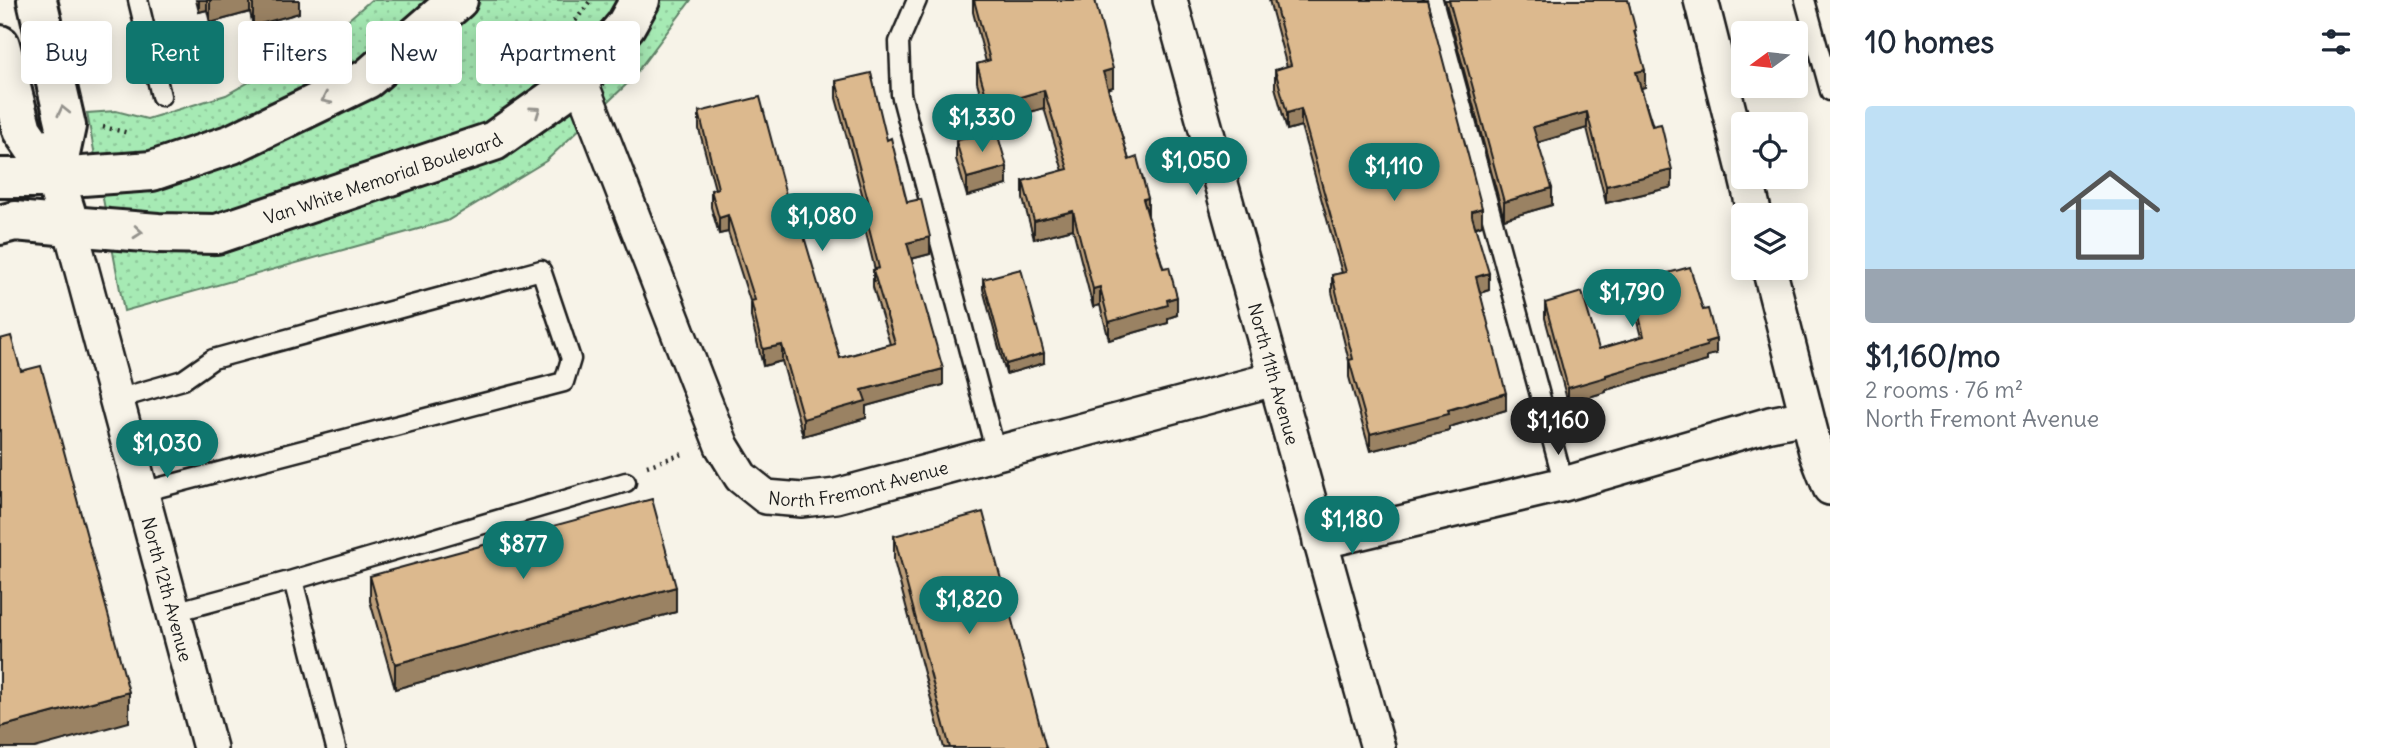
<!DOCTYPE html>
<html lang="en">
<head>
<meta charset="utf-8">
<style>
  :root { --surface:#fff; --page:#f6f6f7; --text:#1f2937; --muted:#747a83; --line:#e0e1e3; --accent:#0f766e }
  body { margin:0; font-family:Delius,sans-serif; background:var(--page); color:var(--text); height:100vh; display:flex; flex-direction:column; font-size:26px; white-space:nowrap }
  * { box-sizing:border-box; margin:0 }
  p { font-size:23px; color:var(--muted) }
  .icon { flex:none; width:38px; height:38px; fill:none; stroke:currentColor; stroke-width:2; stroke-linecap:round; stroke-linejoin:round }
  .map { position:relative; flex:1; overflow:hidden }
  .details { display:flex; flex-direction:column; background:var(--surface); width:560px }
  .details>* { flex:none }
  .banner { position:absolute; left:21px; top:21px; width:665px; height:63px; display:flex; gap:14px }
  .needle { width:46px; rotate:255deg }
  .tools { position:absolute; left:1731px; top:21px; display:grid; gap:14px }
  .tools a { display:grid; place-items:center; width:77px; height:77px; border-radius:7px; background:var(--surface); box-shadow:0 4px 18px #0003; font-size:35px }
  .price { position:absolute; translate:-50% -60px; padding:0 16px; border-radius:24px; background:var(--accent); color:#fff; font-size:23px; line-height:46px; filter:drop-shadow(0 2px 4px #0008) }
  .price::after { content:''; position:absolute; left:50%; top:42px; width:21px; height:16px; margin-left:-10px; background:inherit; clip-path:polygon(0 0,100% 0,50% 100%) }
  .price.active { background:#222; color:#fff }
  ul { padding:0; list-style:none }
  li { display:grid; align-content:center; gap:14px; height:371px; padding:0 35px }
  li+li { border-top:2px solid var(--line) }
  li span { display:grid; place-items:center; height:217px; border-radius:7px; color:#555 }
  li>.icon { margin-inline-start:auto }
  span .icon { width:126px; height:126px; fill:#fffc; stroke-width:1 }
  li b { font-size:30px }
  h2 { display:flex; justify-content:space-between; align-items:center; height:84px; padding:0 35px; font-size:30px }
  .tag { padding:0 24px; border-radius:7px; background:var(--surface); box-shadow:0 4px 18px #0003; font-size:24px; line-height:63px }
  .tag.active { background:var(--accent); color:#fff }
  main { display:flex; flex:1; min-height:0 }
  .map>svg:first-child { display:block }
</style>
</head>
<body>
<main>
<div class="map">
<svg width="1830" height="748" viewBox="0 0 1830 748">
  <defs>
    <pattern id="park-dots" width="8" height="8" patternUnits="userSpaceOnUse" patternTransform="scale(1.75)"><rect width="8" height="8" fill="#a6eab4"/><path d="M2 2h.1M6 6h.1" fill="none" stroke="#8ec89a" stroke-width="1.8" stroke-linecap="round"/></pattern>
  </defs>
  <rect width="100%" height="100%" fill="#f7f3e8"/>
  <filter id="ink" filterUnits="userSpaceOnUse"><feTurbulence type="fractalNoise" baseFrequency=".0143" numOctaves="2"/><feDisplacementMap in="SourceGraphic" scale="14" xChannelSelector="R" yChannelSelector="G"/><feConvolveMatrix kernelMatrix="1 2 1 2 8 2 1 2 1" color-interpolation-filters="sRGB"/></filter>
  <g filter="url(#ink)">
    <path fill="url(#park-dots)" stroke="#618368" stroke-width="2" d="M371,0h320l-61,81 -84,80 -99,60 -323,90 -37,-198 29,-2 31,8 79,-24 101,-57z"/>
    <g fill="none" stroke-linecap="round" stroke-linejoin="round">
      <g stroke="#1c1c1c" stroke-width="23">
        <path id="service" d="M138,0l23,96
          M917,0l-18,42 2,52 95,359
          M1433,0l131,484
          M1805,0l25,91
          M117,399l66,-19 30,-21 328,-89 30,89 -7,23 -422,110
          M174,612l119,-32
          M336,748l-43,-168 333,-98"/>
      </g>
      <g stroke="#1c1c1c" stroke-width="38">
        <g id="minor">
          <path id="s1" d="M1170,0l208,748"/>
          <path d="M1701,0l42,166"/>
          <path id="s2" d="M580,80l142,366 19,31 25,20 36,3 34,-4 438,-117"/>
          <path d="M1746,177l9,38"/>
          <path id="s3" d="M70,226l140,522"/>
          <path d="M1769,268l47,184 14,36"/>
          <path d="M1320,542l244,-58 206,-60 36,-7"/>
        </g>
      </g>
      <g stroke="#1c1c1c" stroke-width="44">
        <g id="tertiary">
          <path d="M55,178l97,-7 80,-27 135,-65 91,-79"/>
          <path id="s4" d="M70,226l88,7 59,1 277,-93 86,-61 46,-55 14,-25"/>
        </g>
      </g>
      <g stroke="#1c1c1c" stroke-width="44">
        <path id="secondary" d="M37,0l29,126 -11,52
          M0,45l22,85 33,48 15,48 -55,-5 -15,4
          M0,178h55"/>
      </g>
      <path stroke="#1c1c1c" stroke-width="4.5" stroke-dasharray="2 5" stroke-linecap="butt" d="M567,32l24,-32
        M543,56l15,-12
        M103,127l26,6
        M647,466l39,-13"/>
      <use href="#service" stroke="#f7f3e8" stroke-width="18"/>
      <use href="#minor" stroke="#f7f3e8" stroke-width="33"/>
      <use href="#tertiary" stroke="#f7f3e8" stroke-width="38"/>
      <use href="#secondary" stroke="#f7f3e8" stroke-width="38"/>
    </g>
    <path fill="#bd9f7a" stroke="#1c1c1c" stroke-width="2" d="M196,0h103v13l-46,13 -3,-14 -40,11 -3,-13 -8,2z
      M973,0h122l18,87 -5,2 21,71 19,56 29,99 -9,3v5l-59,17 -9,-35 -7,2 -20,-78 -39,10 -11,-40v-18l40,-10 -19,-63 -55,16 -12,-42v-18l9,-2 -13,-50z
      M1269,0h158l55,225 -7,3 14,62 -9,3 26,117 -57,17v4l-79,20 -21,-74v-16l-17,-69v-17l10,-2 -41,-147 -14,4 -12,-43v-17l12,-3z
      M1445,0h183l8,38 9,49 -4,1 31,99 -66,16 -19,-75 -49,14 14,63 -48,14z
      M836,81l51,59 20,62 23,52 -19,5 32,126 -77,21v12l-63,18 -21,-75 -19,5 -12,-49v-13l-23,-72 -9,2 -8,-27v-17l4,-1 -16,-60v-17l95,113 46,133 50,-14 -17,-57v-17h2l-10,-41v-16l2,-1 -31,-114z
      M956,141l51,44 -40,11 -11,-37z
      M983,279l61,84 -38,11 -23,-85z
      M1631,283l85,71 -9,2v5l-101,29v2l-38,11 -23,-85v-15l54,46 42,-12 -10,-39z
      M894,536l152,212h-102l-50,-187z
      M370,576l306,36 -281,77 -25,-88z"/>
    <path fill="#9a8263" stroke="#1c1c1c" stroke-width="2" d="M199,0h8v10l-8,2z
      M210,0h40v12l-40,11z
      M255,0h44v13l-46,13v-25z
      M1113,69v18l-10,3v-18z
      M1645,70v17l-9,2v-17z
      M1044,90v18l-55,16v-18z
      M1301,109v17l-14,4v-17z
      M1587,112v16l-54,16v-17z
      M1007,167v18l-40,11v-18z
      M1672,170v17l-66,16v-17z
      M1552,188v17l-48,14v-17z
      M1148,198v18l-5,-17z
      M1482,208v17l-10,3v-17z
      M1073,211v18l-39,10v-18z
      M728,215v17l-9,2v-16z
      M930,237v17l-23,6v-17z
      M1489,273v17l-13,4v-17z
      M1100,287v18l-7,2v-18z
      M1177,297v18l-9,3v5l-59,17v-18l58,-22z
      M1716,339v15l-9,2v5l-101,29v2l-38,11v-15z
      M782,345v16l-19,5v-17z
      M1044,353v10l-38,11v-10z
      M943,369v16l-77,21v12l-63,18v-17l59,-29z
      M1506,393v17l-57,17v4l-79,20v-17z
      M676,587v25l-281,77v-25z
      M129,692v30l-94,26h-35v-21z"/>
    <path fill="#dcb98e" stroke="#1c1c1c" stroke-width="2" d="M974,0h121l18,69 -10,3 26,88 8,-3 11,41 -5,1 20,69 6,-1 8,30 -10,3 1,5 -59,17 -9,-35 -7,2 -20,-78 -39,10 -11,-40 45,-12 -24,-79 -55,16 -12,-42 13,-4z
      M1274,0h153l55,208 -10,3v5l17,57 -13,4 30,116 -58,17 1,4 -79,20 -21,-74 4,-1 -21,-84 14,-3 -45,-163 -14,4 -12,-43 16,-5z
      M1449,0h179l8,31h-2l11,39 -9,2 16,54 9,-2 11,46 -66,16 -19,-74 -54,15 19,61 -48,14z
      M871,73l16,67 4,-2 16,64 14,-3 9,38 -23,6 36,126 -81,21 4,11 -63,18 -21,-74 -19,4 -12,-48 4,-1 -27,-85 -9,3 -8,-28 7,-2 -19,-76 61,-15 34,128 6,-2 40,135 55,-15 -22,-73 6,-2 -14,-55 6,-2 -35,-130z
      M996,129l11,38 -40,11 -11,-37z
      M1690,267l13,43 5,-1 8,30 -10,3 1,4 -101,29v2l-38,11 -23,-85 37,-11 17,57 45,-13 -13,-53z
      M1021,269l23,84 -38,11 -23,-85z
      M11,336l10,35 20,-5 88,326 -129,35v-388z
      M652,499l24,88 -281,77 -25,-88z
      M983,512l63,236h-96l-56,-212z"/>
    <defs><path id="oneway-chevron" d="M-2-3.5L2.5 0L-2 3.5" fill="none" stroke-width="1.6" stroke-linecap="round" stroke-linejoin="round" transform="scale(1.75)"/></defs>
    <g stroke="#94928c">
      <use href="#oneway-chevron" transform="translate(326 99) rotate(154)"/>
      <use href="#oneway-chevron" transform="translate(63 111) rotate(-103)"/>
      <use href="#oneway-chevron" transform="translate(536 111) rotate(-35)"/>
      <use href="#oneway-chevron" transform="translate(138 232) rotate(5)"/>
    </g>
  </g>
  <g text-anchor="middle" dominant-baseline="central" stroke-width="7" stroke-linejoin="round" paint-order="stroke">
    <g font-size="18" fill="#1c1c1c" stroke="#f7f3e8">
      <text stroke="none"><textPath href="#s4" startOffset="322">Van White Memorial Boulevard</textPath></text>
      <text stroke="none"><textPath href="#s1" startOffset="388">North 11th Avenue</textPath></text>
      <text stroke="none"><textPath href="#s2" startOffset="555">North Fremont Avenue</textPath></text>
      <text stroke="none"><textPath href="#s3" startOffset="376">North 12th Avenue</textPath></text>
    </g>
  </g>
</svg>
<div class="tools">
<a><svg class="needle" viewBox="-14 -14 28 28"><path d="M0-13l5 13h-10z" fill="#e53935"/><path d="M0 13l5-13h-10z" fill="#747a83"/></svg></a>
<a><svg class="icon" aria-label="locate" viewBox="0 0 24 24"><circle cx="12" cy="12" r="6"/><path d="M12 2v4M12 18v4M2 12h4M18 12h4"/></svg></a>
<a><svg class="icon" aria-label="layers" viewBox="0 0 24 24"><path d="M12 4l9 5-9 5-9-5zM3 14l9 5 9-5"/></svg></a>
</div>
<b class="price" style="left:982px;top:154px">$1,330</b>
<b class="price" style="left:1196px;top:197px">$1,050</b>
<b class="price" style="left:1394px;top:203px">$1,110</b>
<b class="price" style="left:822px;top:253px">$1,080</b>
<b class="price" style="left:1632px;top:329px">$1,790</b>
<b class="price active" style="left:1558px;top:457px">$1,160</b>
<b class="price" style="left:167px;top:480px">$1,030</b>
<b class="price" style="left:1352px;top:556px">$1,180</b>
<b class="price" style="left:523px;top:581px">$877</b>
<b class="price" style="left:969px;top:636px">$1,820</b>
<div class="banner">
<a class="tag">Buy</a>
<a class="tag active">Rent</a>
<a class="tag">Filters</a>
<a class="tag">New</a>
<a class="tag">Apartment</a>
</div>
</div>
<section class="details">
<h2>10 homes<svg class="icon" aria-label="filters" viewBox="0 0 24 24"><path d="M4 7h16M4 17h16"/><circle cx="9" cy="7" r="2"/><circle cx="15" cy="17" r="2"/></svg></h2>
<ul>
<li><span style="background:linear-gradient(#bfe0f5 75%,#9aa5b1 0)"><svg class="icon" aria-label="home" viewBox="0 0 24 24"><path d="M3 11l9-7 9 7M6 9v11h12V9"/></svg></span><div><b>$1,160/mo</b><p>2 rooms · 76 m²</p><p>North Fremont Avenue</p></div></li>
</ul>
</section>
</main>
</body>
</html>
